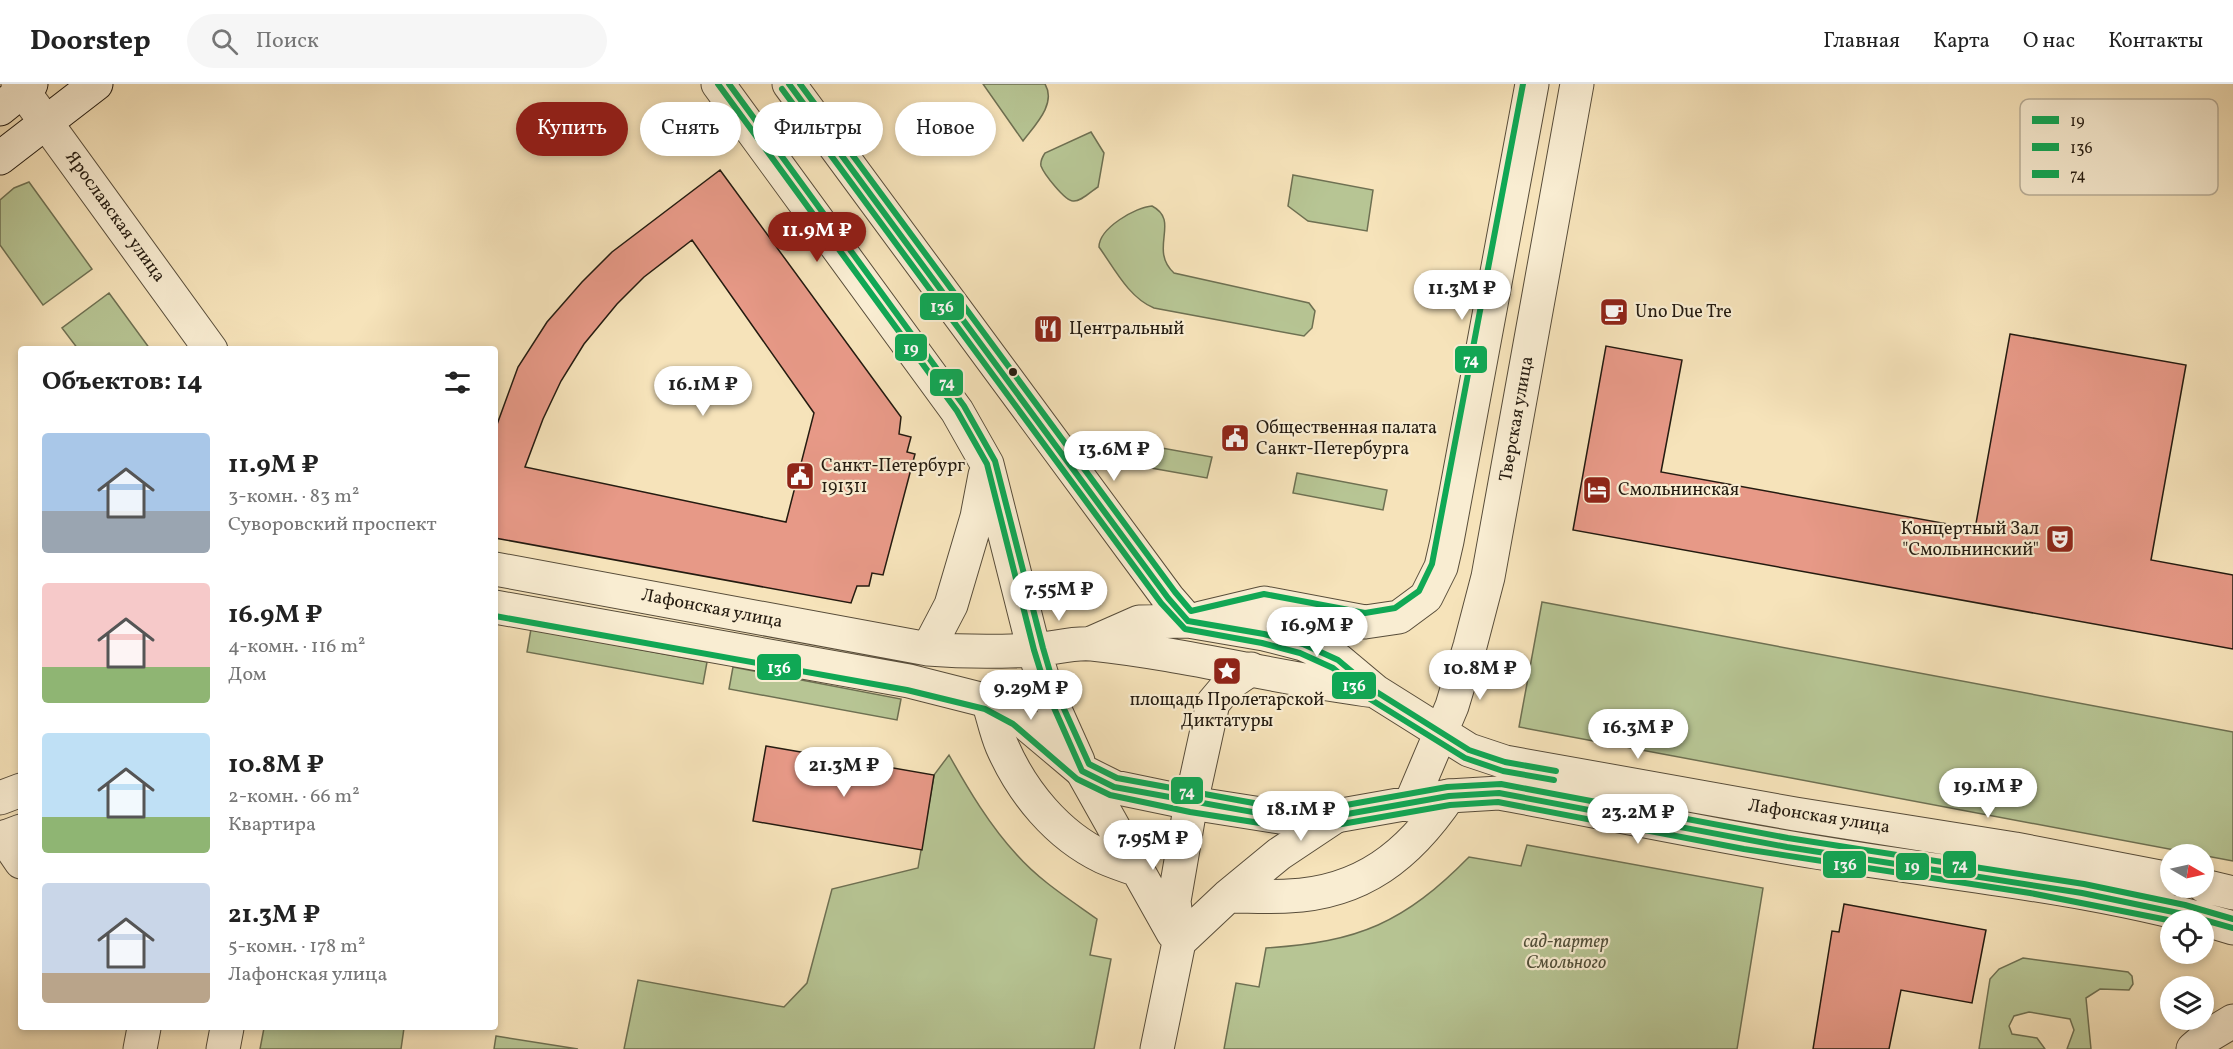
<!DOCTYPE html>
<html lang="ru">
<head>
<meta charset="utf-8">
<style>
  :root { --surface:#fff; --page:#f6f6f6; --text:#222; --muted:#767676; --line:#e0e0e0; --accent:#8f2418 }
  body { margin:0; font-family:Vollkorn,serif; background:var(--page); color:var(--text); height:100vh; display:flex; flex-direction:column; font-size:22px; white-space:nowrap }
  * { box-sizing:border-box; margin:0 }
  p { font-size:20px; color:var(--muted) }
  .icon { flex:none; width:33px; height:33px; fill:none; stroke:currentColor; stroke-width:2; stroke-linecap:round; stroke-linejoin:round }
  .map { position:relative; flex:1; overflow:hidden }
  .details { position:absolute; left:18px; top:262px; width:480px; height:684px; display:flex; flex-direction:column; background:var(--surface); border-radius:6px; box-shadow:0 3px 9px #0003 }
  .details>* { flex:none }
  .top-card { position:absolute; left:516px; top:18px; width:570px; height:54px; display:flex; gap:12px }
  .needle { width:39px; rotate:99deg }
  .controls { position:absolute; left:2160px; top:760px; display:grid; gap:12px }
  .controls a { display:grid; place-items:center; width:54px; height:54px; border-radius:50%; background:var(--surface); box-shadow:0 3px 9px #0003; font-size:30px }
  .price { position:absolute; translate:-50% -51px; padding:0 14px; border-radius:21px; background:#fff; color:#222; font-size:20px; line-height:39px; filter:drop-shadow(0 2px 3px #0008) }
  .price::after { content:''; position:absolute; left:50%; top:36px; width:18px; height:14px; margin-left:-9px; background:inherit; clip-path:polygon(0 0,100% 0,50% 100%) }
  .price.on { background:var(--accent); color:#fff }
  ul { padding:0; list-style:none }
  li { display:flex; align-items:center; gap:18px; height:150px; padding:0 24px }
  li span { display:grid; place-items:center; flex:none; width:168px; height:120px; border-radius:6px; color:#555 }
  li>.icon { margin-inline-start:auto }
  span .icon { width:72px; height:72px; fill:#fffc; stroke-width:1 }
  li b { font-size:26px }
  h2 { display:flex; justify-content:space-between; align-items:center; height:72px; padding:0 24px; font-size:26px }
  .pill { padding:0 21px; border-radius:27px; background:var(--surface); box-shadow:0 3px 9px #0003; font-size:21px; line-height:54px }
  .pill.on { background:var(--accent); color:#fff }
  header { display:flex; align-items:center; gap:36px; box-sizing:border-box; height:84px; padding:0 30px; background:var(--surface); border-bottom:2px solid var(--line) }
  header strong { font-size:28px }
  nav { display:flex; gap:33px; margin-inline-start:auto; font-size:21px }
  .search { width:420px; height:54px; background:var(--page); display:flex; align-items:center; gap:15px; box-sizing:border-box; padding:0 21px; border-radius:33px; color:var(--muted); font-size:22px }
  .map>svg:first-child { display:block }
</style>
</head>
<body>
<header>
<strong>Doorstep</strong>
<div class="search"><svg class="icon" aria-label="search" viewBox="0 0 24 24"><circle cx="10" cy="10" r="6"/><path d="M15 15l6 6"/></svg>Поиск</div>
<nav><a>Главная</a><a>Карта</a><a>О нас</a><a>Контакты</a></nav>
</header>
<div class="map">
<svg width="2233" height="965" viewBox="0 0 2233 965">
  <rect width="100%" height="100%" fill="#f6e3ba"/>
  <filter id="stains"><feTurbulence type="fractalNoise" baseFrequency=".00333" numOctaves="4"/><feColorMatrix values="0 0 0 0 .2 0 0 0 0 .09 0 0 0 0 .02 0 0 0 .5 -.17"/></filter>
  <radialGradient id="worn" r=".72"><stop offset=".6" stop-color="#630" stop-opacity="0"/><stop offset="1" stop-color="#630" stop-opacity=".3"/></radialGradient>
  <path fill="#b7c594" stroke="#6e7052" stroke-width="1.5" d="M983,0h62c12,20 -11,42 -22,57z
    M1091,48l13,21 -6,34c-7,4 -17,15 -25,14 -8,0 -29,-27 -32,-35 -1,-5 2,-10 4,-13z
    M1293,91l80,15 -6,41 -59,-10 -20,-15z
    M29,98l63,87 -49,36 -43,-60v-45l14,-12z
    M1152,122c29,15 -4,43 22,67l135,30 6,8 -3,17 -8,8 -150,-28c-25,-10 -40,-40 -55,-61 0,-19 37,-40 53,-41z
    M109,209l41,56h-72l-16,-21z
    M1123,357l89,16 -5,21 -73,-13 -15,-20z
    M1297,389l90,17 -4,20 -90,-17z
    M1542,518l691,130v129l-714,-134z
    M531,545l176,33 -4,22 -176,-32z
    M733,583l168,32 -4,21 -168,-31z
    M949,671c19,34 41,71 68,100 22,25 52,44 80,64l-7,36 21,4 -17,90h-470l14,-69 146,27 23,-24 25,-94 86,-21 16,-93z
    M1527,761l236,43 -26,161h-513l12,-66 23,4 7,-39c93,-6 138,-25 203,-91l52,9z
    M2023,874l105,14 4,4 1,8 -4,6 -29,-1 -14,9 5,51h-24l7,-19 -4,-11 -41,-7 -15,4 -5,10 3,8 25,4 8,11h-66l11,-70 9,-10z
    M264,944h140l-3,21h-141z
    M496,952l82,13h-84z"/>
  <path fill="#e79987" stroke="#241b10" stroke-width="1.5" fill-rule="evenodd" d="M720,86l181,247 -2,17 12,3 -4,15 8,2 -32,121 -11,-2 -3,13h-12l-6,17 -356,-65v-108l23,-63 29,-45 35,-40 30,-30zM692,156l122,173 -28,109 -261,-55 18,-48 18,-38 23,-37 33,-40 27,-27z
    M2010,250l176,31 -35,195 82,15v74l-660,-119 33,-184 76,14 -21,112 314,57z
    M766,662l168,29 -12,75 -169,-29z
    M1844,820l142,26 -14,73 -71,-13 -12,59h-76l19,-118 7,1z"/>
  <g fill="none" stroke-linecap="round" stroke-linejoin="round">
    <g stroke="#584d3a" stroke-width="35">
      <path id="minor" d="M18,0l193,266
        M988,617c5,15 8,31 14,45 20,46 55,89 101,111 11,5 23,9 35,13
        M1082,687l91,162
        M4,753l17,25
        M1228,812c20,0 40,1 60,0 74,-3 121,-41 161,-100
        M1179,858l49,-46 51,-42 57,-38
        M140,965l4,-21
        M223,965l4,-21
        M1157,965l22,-107 -5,-41 17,-98 22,-100 16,-19 22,-15
        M2193,965l15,-13 25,-15"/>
    </g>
    <g stroke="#584d3a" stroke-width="35">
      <path id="tertiary" d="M718,0l239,327 30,53 47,186 13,42 31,69
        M789,0l379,514 20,23
        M495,485l433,80c36,3 70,3 105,1 19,-1 40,-8 59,-6 95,10 188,35 283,47
        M495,523l414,74 79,20 30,16 64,54 32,16 77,16 89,14 56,-1 113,-20 50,-3c109,20 219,44 329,61 135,22 273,34 405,74
        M1201,534l63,-15 101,19 34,-5 27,-20 15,-30 6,-26 85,-457
        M1089,560l50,-22 49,-1 76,13 39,10 35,16 37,31 94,59 36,12 290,52 220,35 155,30
        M928,565l23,-44 26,-88 8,-42
        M0,714l21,-8
        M1410,721l42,-99 18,-60 18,-69 89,-493
        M0,755l21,-8
        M2204,802l29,7"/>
    </g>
    <g stroke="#241b10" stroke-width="35">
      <path id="secondary" d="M0,25l31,-25
        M0,74l96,-74"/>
    </g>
    <use href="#minor" stroke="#f9edd2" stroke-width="33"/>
    <use href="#tertiary" stroke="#f9edd2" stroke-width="33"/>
    <use href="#secondary" stroke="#f9edd2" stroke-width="33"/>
    <g stroke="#f9edd2" stroke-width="10">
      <path id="bus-1" d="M718,0l239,327 30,53 47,186 13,42 35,79 32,16 166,30 56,-1 113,-20 50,-3 288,54 295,46 101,21 50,14
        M789,0l379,514 20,23 76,13 39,10 35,16 37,31 94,59 36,12 51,9"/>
    </g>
    <g stroke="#f9edd2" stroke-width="10">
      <path id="bus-2" d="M782,5l379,514 24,26 77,14 38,10 33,15 37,31 95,59 38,13 51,9
        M495,532l412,74 78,19 28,15 64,55 33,16 80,17 89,14 57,-1 114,-20 48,-3 246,47 286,44 143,28"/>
    </g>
    <g stroke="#f9edd2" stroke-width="10">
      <path id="bus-3" d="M729,0l235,322 31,55 48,187 12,41 34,75 28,14 164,30 54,-1 112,-20 54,-3 287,54 296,46 101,21 48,14
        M800,0l375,508 16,19 73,-17 101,19 30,-5 24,-17 13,-27 91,-480"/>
    </g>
    <use href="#bus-1" stroke="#10a855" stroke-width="6"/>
    <use href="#bus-2" stroke="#10a855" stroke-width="6"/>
    <use href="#bus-3" stroke="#10a855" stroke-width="6"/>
  </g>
  <defs>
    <g id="cafe-square" transform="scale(1.5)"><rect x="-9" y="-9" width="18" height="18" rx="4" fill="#8f2418" stroke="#f9edd2"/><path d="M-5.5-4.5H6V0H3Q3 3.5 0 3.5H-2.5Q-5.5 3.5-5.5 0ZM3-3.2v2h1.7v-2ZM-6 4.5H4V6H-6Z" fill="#fff"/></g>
    <g id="restaurant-square" transform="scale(1.5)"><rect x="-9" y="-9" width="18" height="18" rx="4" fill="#8f2418" stroke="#f9edd2"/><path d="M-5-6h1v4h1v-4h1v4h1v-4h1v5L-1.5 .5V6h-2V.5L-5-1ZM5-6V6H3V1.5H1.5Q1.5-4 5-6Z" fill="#fff"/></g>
    <g id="civic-square" transform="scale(1.5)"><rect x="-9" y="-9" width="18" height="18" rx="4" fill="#8f2418" stroke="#f9edd2"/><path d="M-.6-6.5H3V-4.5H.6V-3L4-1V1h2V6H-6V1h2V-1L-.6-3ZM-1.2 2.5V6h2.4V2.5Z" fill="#fff"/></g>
    <g id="hotel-square" transform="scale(1.5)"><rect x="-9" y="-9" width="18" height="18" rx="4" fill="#8f2418" stroke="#f9edd2"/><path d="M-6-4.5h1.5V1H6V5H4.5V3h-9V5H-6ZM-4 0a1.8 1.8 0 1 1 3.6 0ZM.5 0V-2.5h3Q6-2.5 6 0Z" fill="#fff"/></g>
    <g id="theatre-square" transform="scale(1.5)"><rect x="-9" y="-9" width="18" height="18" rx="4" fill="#8f2418" stroke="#f9edd2"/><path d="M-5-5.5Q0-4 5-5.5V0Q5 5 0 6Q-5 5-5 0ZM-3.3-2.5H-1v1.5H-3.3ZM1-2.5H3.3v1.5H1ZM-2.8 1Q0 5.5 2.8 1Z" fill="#fff"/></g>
    <g id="sight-square" transform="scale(1.5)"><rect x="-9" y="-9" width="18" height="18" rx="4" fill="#8f2418" stroke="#f9edd2"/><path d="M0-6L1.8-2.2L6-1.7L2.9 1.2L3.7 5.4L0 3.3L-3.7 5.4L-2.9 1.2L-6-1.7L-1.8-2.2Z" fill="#fff"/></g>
  </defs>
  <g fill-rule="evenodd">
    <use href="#cafe-square" x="1614" y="228"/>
    <use href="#restaurant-square" x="1048" y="245"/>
    <use href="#civic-square" x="1235" y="354"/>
    <use href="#civic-square" x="800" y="392"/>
    <use href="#hotel-square" x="1597" y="406"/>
    <use href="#theatre-square" x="2060" y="455"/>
    <use href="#sight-square" x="1227" y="587"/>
  </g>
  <circle fill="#241b10" stroke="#f9edd2" stroke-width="2" cx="1013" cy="288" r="5"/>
  <g text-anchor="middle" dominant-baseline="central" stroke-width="4.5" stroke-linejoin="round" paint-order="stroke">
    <g font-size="18" fill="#241b10" stroke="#f9edd2">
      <text transform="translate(115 133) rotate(54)">Ярославская улица</text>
      <text transform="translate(1517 335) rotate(-80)">Тверская улица</text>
      <text transform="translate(712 525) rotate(11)">Лафонская улица</text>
      <text transform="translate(1819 733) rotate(9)">Лафонская улица</text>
    </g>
    <g font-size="18" fill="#241b10" stroke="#f9edd2" text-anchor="start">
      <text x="1635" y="228">Uno Due Tre</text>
      <text x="1069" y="245">Центральный</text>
      <text x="1256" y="344">Общественная палата<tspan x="1256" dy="21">Санкт-Петербурга</tspan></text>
      <text x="821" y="382">Санкт-Петербург<tspan x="821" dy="21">191311</tspan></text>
      <text x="1618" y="406">Смольнинская</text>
      <text x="2039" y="445" text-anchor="end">Концертный Зал<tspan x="2039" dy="21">"Смольнинский"</tspan></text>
      <text x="1227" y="616" text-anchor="middle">площадь Пролетарской<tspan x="1227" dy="21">Диктатуры</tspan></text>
    </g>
    <g font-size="18" font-style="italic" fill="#504e38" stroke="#f9edd2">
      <text x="1566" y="858">сад-партер<tspan x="1566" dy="21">Смольного</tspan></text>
    </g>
  </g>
  <rect x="2020" y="15" width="198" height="96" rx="9" fill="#f9edd2" stroke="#b9ae98" stroke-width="1.5"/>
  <rect x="2032" y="32" width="27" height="8" fill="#10a855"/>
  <rect x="2032" y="59" width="27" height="8" fill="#10a855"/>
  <rect x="2032" y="86" width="27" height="8" fill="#10a855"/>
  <g font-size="16" fill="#241b10">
    <text x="2070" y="42">19</text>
    <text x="2070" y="69">136</text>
    <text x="2070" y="96">74</text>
  </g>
  <g stroke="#f9edd2" stroke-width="2">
    <rect x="919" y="208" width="46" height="29" rx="6" fill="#10a855"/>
    <rect x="894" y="249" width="34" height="29" rx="6" fill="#10a855"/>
    <rect x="1454" y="261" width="34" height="29" rx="6" fill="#10a855"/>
    <rect x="929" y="284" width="35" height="29" rx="6" fill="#10a855"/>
    <rect x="756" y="569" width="46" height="28" rx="6" fill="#10a855"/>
    <rect x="1331" y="587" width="46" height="29" rx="6" fill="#10a855"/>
    <rect x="1170" y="692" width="34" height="29" rx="6" fill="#10a855"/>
    <rect x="1822" y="766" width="45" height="29" rx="6" fill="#10a855"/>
    <rect x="1942" y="766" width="35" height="29" rx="6" fill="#10a855"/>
    <rect x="1895" y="768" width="35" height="29" rx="6" fill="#10a855"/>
  </g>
  <g font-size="16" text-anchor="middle" font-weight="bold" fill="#fff">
    <text x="942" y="228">136</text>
    <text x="911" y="270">19</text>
    <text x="1471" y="281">74</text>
    <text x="947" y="304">74</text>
    <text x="779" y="589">136</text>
    <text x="1354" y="607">136</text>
    <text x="1187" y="713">74</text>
    <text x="1845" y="786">136</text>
    <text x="1960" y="786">74</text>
    <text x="1912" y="788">19</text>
  </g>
  <rect width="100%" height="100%" filter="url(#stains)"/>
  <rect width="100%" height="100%" fill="url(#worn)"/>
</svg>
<div class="controls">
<a><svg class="needle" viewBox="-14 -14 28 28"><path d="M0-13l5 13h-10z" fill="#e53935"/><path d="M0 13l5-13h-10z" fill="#767676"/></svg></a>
<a><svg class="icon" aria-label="locate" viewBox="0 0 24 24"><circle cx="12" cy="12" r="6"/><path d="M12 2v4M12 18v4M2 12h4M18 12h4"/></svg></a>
<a><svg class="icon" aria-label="layers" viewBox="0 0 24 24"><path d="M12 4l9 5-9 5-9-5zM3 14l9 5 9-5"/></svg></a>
</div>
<b class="price on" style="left:817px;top:179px">11.9M ₽</b>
<b class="price" style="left:1462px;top:237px">11.3M ₽</b>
<b class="price" style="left:703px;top:333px">16.1M ₽</b>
<b class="price" style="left:1114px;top:398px">13.6M ₽</b>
<b class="price" style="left:1059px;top:538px">7.55M ₽</b>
<b class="price" style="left:1317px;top:574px">16.9M ₽</b>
<b class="price" style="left:1480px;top:617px">10.8M ₽</b>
<b class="price" style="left:1031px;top:637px">9.29M ₽</b>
<b class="price" style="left:1638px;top:676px">16.3M ₽</b>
<b class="price" style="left:844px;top:714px">21.3M ₽</b>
<b class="price" style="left:1988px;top:735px">19.1M ₽</b>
<b class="price" style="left:1301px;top:758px">18.1M ₽</b>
<b class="price" style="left:1638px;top:761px">23.2M ₽</b>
<b class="price" style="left:1153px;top:787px">7.95M ₽</b>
<div class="top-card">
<a class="pill on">Купить</a>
<a class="pill">Снять</a>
<a class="pill">Фильтры</a>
<a class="pill">Новое</a>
</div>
<section class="details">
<h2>Объектов: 14<svg class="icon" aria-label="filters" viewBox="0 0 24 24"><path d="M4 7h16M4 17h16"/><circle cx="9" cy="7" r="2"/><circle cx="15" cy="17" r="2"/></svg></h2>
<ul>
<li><span style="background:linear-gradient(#a9c7e8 65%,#9aa5b1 0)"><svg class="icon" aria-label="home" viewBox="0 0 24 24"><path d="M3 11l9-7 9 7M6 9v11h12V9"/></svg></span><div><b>11.9M ₽</b><p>3-комн. · 83 m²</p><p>Суворовский проспект</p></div></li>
<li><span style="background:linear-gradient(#f6c9c9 70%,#8fb573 0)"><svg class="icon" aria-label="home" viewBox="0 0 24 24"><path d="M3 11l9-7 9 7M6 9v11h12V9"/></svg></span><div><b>16.9M ₽</b><p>4-комн. · 116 m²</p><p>Дом</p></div></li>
<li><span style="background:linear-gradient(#bfe0f5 70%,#8fb573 0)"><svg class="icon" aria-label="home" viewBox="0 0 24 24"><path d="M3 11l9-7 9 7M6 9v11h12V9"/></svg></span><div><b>10.8M ₽</b><p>2-комн. · 66 m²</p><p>Квартира</p></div></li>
<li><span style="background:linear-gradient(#c9d6e8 75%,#b9a48a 0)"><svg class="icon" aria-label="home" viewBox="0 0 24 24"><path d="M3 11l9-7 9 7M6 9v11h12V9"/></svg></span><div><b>21.3M ₽</b><p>5-комн. · 178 m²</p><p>Лафонская улица</p></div></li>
</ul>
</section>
</div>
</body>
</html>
